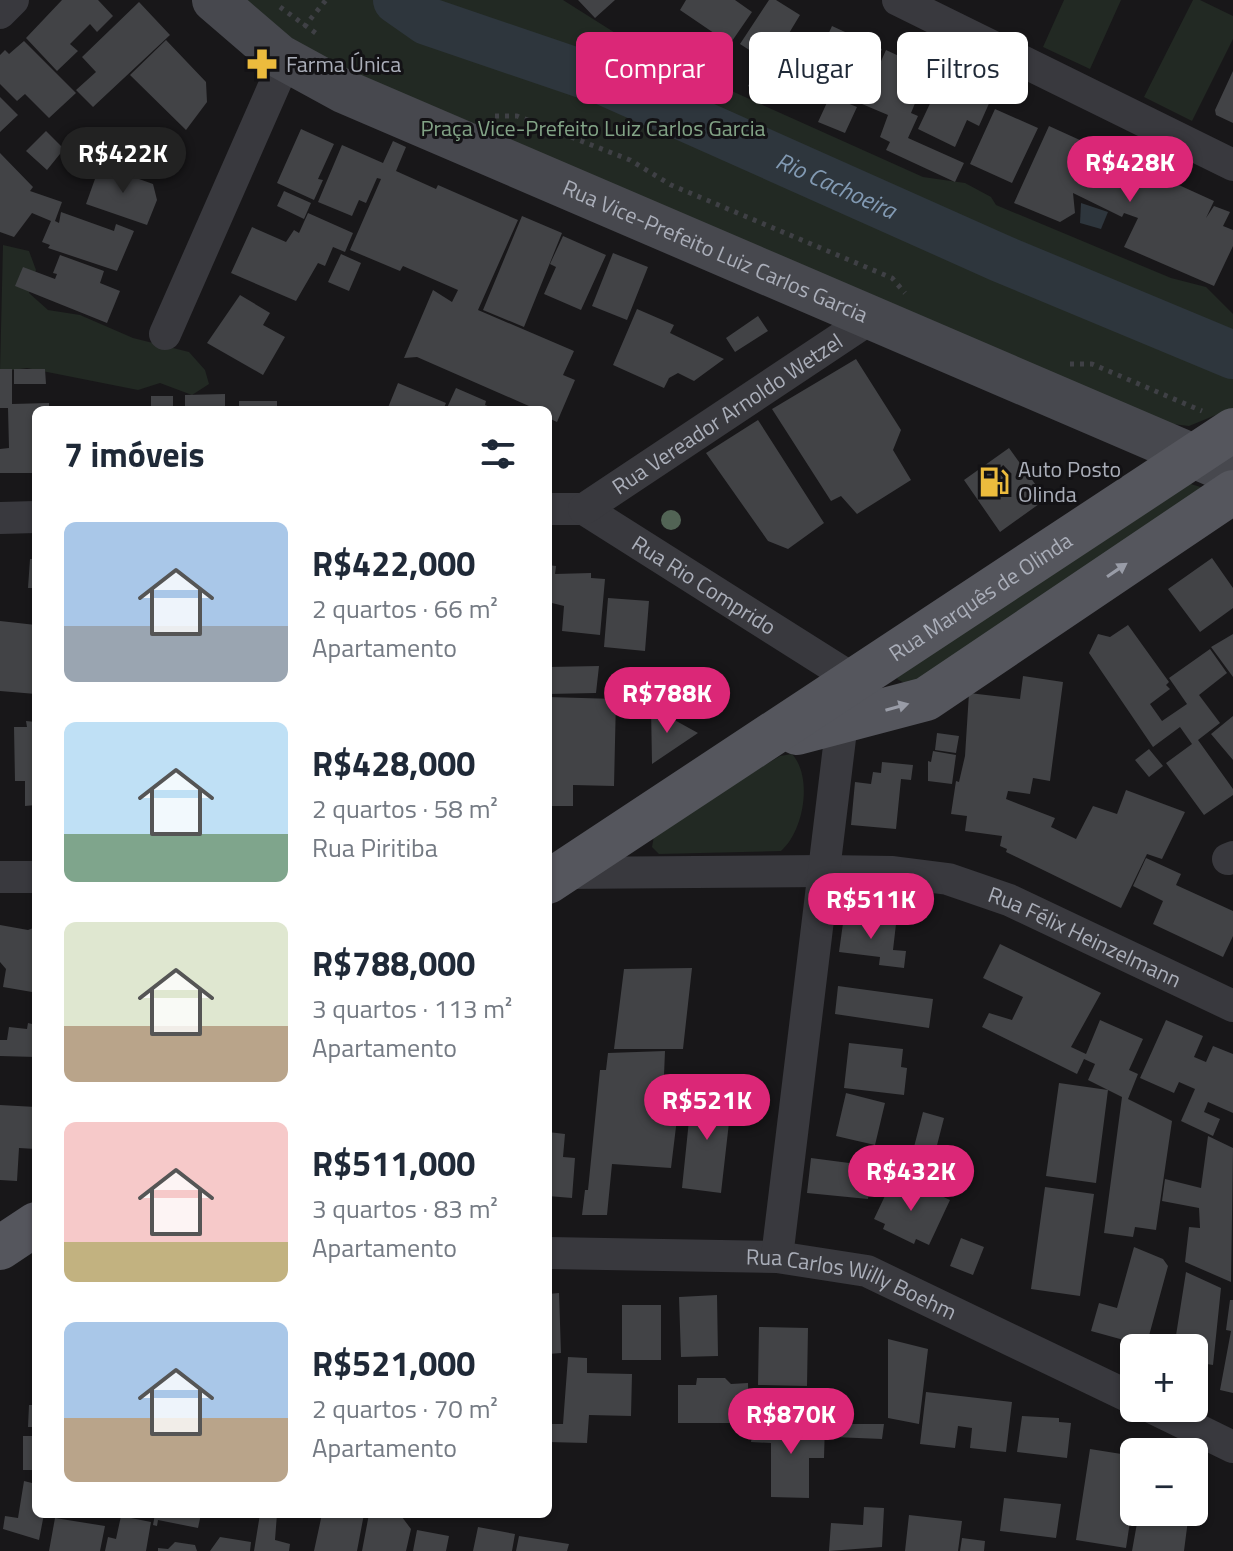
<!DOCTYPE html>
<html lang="pt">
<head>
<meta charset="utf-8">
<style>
  :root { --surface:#fff; --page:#f2f2f3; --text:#1f2937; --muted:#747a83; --accent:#db2777 }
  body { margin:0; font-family:"Titillium Web",sans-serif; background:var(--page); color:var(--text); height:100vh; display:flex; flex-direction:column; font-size:30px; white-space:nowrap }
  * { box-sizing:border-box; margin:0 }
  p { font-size:26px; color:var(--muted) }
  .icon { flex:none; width:44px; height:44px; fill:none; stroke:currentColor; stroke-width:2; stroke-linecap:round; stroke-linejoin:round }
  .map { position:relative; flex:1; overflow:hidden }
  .side { position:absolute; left:32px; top:406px; width:520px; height:1112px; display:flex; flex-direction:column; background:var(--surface); border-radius:12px; box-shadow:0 2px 6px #0004 }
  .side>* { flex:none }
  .top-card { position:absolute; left:576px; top:32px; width:536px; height:72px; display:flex; gap:16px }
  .buttons { position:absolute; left:1120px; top:1334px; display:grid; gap:16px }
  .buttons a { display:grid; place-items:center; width:88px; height:88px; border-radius:12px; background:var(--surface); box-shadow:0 2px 6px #0004; font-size:40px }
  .price { position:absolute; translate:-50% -68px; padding:0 18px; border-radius:28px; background:var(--accent); color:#fff; font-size:26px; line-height:52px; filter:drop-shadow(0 2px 4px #0008) }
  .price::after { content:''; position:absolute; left:50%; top:48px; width:24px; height:18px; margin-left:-12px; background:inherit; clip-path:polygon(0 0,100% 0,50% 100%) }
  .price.active { background:#222; color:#fff }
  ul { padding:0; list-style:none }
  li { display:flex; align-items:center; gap:24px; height:200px; padding:0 32px }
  li span { display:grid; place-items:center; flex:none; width:224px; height:160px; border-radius:12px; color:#555 }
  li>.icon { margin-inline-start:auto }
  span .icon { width:96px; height:96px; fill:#fffc; stroke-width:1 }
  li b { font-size:34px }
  h2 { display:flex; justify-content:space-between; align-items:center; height:96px; padding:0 32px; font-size:34px }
  .pill { padding:0 28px; border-radius:12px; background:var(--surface); box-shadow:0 2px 6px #0004; font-size:28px; line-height:72px }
  .pill.active { background:var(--accent); color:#fff }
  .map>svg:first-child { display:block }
</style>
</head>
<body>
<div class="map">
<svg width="1233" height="1551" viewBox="0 0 1233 1551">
  <rect width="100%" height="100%" fill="#181719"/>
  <path fill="#222923" d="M238,0h325l84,53 276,124 42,6 26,14 5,8 175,73 35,9 27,27v94l-44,18 -26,-3 -845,-362z
    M1064,0h57l-31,69 -47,-22z
    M1193,0h7l33,16v23l-41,82 -48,-24z
    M3,245l26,6 7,19 -7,23 19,17 32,5 53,23 56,14 16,18 4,14 -17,11 -32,-12 -22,7 -111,-22 -27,4z
    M1181,481l26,8 -293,199 -17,-9 7,-13z
    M792,754c21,23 12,77 -11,97l-122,3 -7,-7 2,-11 8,-9 118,-71z"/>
  <path fill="#2e363d" d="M1081,203l27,9 -7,17 -21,-6z"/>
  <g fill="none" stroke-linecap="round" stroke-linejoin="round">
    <path stroke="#2e363d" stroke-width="48" id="s1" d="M397,0l30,21 179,61 394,176 233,97"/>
  </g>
  <path fill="#424346" d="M62,0h36l15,16 -16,16 -7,-8 -20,20 8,7 -21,20 -31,-33z
    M578,0h37l-20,18z
    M686,0h49l17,12 -22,32 -50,-34z
    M769,0h7l24,15 -29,48 23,13 -16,28 -30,-18 10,-18 -7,-4 6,-9 -17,-11z
    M139,2l31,33 -77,72 -17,-17 20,-18 -14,-15z
    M832,26l50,23 -10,23 -11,-2 -14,33 10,4 -12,26 -27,-11 12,-26 -25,-11z
    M166,40l40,42 1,20 -21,28 -56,-55z
    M24,41l52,52 -27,25 -24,-24 -8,7 -17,-17v-29l5,-5 4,4z
    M886,50l52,24 -12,26 -8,-4 -7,17 7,3 -10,22 56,25 -9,19 -69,-32 4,-8 -10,-5 8,-22 -26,-11z
    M1233,71v52l-17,-8 -1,-5z
    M943,76l48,23 -12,27 -12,-6 -12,27 -37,-18z
    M0,97l18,18 -18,17z
    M995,109l43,19 -26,55 -42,-19z
    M1049,126l165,75 -8,17 8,-12 16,6 -7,14 10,4v16l-19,40 -90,-39 14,-29 -14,-5 -2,4 -49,-24 2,20 -15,9 -46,-19z
    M301,129l33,15 -16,35 5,1 -9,20 -37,-17z
    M46,131l18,18 -17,21 -21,-19z
    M393,141l13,6 -10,24 40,18 2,-4 80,35 -40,90 96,41 -11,24 12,5 -18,42 -9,-4v-8h-10l-121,-53 -13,1 29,-68 19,12 6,-12 -55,-24 -3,5 -50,-21 31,-71 -4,-1 -11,25 -7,-3 -7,16 -34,-14 24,-57 41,18z
    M0,153l33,34 -3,4 32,11 -7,19 4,2 2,-11 53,19 2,-7 18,7 -17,40 -69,-23 2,-3 -8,-3 9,-21 -19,-8 -18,24 -14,-5z
    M100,165l53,19 4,16 -10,25 -61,-21z
    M284,191l27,12 -7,16 -27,-13z
    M308,213l45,20 -8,19 -12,-5 -8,19 -7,-3 -22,38 -65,-28 21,-46 34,15 8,-12 5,3z
    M522,216l40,17 -38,94 -41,-17z
    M563,236l43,19 -25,55 -37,-16 12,-27 -6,-3z
    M613,253l35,14 -21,53 -35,-14z
    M341,254l20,9 -12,28 -21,-9z
    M60,255l44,16 -4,12 20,8 -13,32 -92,-37 8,-19 32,12 2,-5 -4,-1z
    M240,295l30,18 -7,12 22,12 -22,38 -56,-32z
    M637,309l37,16 -4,8 54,26 -30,22 -16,-8 -9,5 -5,10 -51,-23z
    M758,316l10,15 -33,21 -9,-14z
    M856,359l45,71 -8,20 18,30 -54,34 -16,-18 -10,5 -59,-92z
    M0,369h12v35l37,-1v7h-13v63h-36v-24l9,-1 -1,-40h-8z
    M14,369h31l1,15h-32z
    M398,383l48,20 -3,7h-56z
    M456,388l30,13 -1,4 13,5h-52z
    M225,394v16h-40v-15z
    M151,396h22v14h-22z
    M239,401h38v9h-38z
    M758,420l66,103 -36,26 -20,-8 -62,-88z
    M1009,448l37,51 -46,33 -36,-52z
    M1212,558l21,30v20l-33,24 -32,-43z
    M30,559h6v29h-8z
    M548,565l8,1 -1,8 36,-1v5l14,1 -5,56 -38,-4 2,-25 -16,-4z
    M608,598l41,3 -4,50 -41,-4z
    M0,621l36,4v69l-36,-3z
    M1128,625l41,57 -3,3 4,4 -20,15 12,17 25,-17 -18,-26 41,-29 17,24 -28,22 21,28 -22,17 35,49v6l-29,20 -38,-52 26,-19 -12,-17 -27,20 -64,-94 9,-19 12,3z
    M1233,634v43l-22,-30z
    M599,666l-3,27 -48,1v-27z
    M1023,676l40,6 -13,99 -17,-3 -3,16 -22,-3 -2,8 49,19 -4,9 25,12 17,-33 24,8 9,-24 59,22 -23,47 -15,-5 -26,54 -115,-56 1,-3 -7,-3 2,-10 -37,-5 2,-15 -16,-2 5,-33 3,1 6,-26 4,-63 51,6z
    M548,697l68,2 -2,87 -41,-1v21h-25z
    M651,707l47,26 -46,31z
    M1233,716v44l-22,-26z
    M26,721l10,1v83l-11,1v-25h-10l-1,-54h13z
    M937,733l22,3 -3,17 -21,-3z
    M1149,749l14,17 -14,11 -14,-17z
    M933,751l23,4 -4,29 -24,-3v-20l3,1z
    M882,762l31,3 -2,15 -10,-1 -5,50 -45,-4 4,-43 16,2 2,-12 8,1z
    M1146,858l35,16 -5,11 57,26v25l-10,21 -70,-33 10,-23 -30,-15z
    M844,916l52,8 -3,26 13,1 -2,17 -25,-3 1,-8 -41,-5z
    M0,925l28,5 8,-3 -4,65 -29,-5 3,-18 -6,-7z
    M1000,944l101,49 -30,54 15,7 14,-34 43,19 -14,31 9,4 -10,25 44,22 -16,109 -21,-3 -2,10 -29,-4 18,-136 -34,-17 7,-16 -11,-5 -7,15 -95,-47 7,-14 23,7 11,-23 -40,-19z
    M692,968l-9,81h-69l10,-80z
    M838,986l95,13 -4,29 -94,-14z
    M1166,1020l37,16 -9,21 12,5 7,-16 20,8v59l-25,-11 -4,10 16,7 -7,17 -32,-15 14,-32 -16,-7 -5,11 -34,-15z
    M28,1023l8,2v32l-36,-1v-16h7l2,-13 18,2z
    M849,1043l54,6 -2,18 6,1 -3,27 -60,-7z
    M665,1051l-2,49 16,2 -8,66 -59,-4 -5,51h-25l3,-25h3l12,-120h6l2,-17z
    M1059,1083l49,7 -12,93 -50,-7z
    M692,1091l40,5 -11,97 -39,-5z
    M846,1093l39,10 -10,42 -39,-9z
    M0,1105l36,2v42l-17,-1 -2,33 -17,-1z
    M923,1112l21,6 -9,35 -21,-6z
    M548,1132l17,2 -2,23 12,1 -3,40 -24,-2z
    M1208,1136l25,12 -2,134 -46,-20 4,-35 11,1 -1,-20 -37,-7 3,-22 36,9z
    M811,1158l61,8 -4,33 -61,-6z
    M892,1181l34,16 3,-7 21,10 -21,45 -13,-6 -2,5 -31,-15 2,-5 -11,-5z
    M1045,1187l49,7 -14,102 -49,-7z
    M961,1238l23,9 -11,28 -23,-9z
    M1134,1247l29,12 5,7 -21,77 9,5h-22v20l-8,-4 5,-22 -40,-11 8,-28 18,5z
    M1186,1272l35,16 -8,77 -19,-3v-14h-20z
    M559,1293l2,60 -13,1v-60z
    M717,1295l1,61 -37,1 -2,-60z
    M1230,1300h3v93l-13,-3 11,-59 -5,-1z
    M622,1305h39v55h-39z
    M759,1327l49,1 -1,58 -49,-1z
    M888,1339l40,10 -9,75 -31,-6z
    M568,1357l19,1v15l45,1 -1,42 -42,-1 -2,28 -39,-1v-18h15z
    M697,1378h28l6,6 17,-1 1,40h-71v-38h18z
    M763,1388l32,1 -1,22 -31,-1z
    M926,1392l86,10 -6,50 -36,-4 2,-20 -14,-2 -3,22 -35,-4z
    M29,1405h7v22h-8z
    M1022,1416l37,2v4l12,1 -4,35 -50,-6z
    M825,1424l-1,34h-15v40l-38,-1v-54l-20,-1 3,-17z
    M836,1424h48l-2,15 -48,-2z
    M23,1436h13v34h-13z
    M1090,1449l44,7v39l-8,53 -50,-8z
    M24,1481l12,3v30h8l-5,26 -36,-11 2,-13 13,2z
    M1004,1498l57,6 -5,34 -56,-7z
    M864,1507l20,1 -2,39 -53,4 2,-28 32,2z
    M1139,1512h50l-5,39h-52z
    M155,1514h46l-3,14 -40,-8 -1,6 -4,-1z
    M260,1514h17l-2,26 15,4 -1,7h-35z
    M322,1514h42l-7,37h-43z
    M369,1514l33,3 9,12 -5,22h-44z
    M909,1515l53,6 -4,30h-53z
    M121,1516l30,6 -5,29h-41l3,-14 8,2z
    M55,1518l50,8 -5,25h-51z
    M478,1527l37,7 -3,17h-39z
    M417,1530l32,6 -3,15h-33z
    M519,1536l50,8 -2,7h-51z
    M220,1537l31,5 -1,9h-40z
    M962,1538l23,3 -1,10h-24z
    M175,1542l20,3 2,6h-39v-3l10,1z"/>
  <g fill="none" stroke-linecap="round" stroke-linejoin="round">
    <path stroke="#3f4045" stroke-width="5" stroke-dasharray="4 6" stroke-linecap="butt" d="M280,7l37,27
      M304,27l22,-27
      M495,116h22l113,44 41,25 221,93 13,15
      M1070,364h22l110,47"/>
    <g stroke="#39393e" stroke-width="32">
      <path d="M898,0l335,165"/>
      <path d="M0,13l13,-13"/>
      <path d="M165,334l120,-273"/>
      <path id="s2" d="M548,509h36l272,172"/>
      <path id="s3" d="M584,509l287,-191"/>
      <path d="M0,518l36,-1"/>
      <path d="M1228,859l5,-2"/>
      <path id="s4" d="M559,873l265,-2 69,1 55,7 61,21 224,106"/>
      <path d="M0,877h36"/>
      <path id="s5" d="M548,1253l229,4 90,14 267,128"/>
      <path d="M777,1257l65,-535"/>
      <path d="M1153,1408l80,39"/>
    </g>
    <path stroke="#47484e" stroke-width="44" id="s6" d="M214,0l65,56 64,35 890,382"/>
    <g stroke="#55565d" stroke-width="44">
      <path d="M797,733l129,-34 307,-207"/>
      <path id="s7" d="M548,882l685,-452"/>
      <path d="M0,1248l36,-24"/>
    </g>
  </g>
  <circle fill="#526455" cx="671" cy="520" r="10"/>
  <defs><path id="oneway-solid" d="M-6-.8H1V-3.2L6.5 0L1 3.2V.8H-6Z" transform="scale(2)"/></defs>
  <g fill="#999ca7">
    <use href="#oneway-solid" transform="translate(1117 570) rotate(-34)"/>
    <use href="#oneway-solid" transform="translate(897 707) rotate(-16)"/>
  </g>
  <defs>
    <g id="pharmacy-bare" transform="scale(2.4)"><path d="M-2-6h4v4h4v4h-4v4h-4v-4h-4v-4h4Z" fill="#ecbb3d" stroke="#131215" stroke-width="2.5" paint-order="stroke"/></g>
    <g id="fuel-bare" transform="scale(2.4)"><path d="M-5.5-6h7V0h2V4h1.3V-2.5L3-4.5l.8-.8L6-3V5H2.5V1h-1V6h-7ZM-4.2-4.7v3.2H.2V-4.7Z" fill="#ecbb3d" stroke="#131215" stroke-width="2.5" paint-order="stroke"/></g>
  </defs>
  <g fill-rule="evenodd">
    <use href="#pharmacy-bare" x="262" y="64"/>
    <use href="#fuel-bare" x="994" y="482"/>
  </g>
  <g text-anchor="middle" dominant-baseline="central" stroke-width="6" stroke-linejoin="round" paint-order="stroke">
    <g font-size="22" fill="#aaaeb9" stroke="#131215" text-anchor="start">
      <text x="286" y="64">Farma Única</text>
      <text x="1018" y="469">Auto Posto<tspan x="1018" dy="25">Olinda</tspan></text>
    </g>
    <g font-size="22" fill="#82a386" stroke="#131215">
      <text x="593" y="128">Praça Vice-Prefeito Luiz Carlos Garcia</text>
    </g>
    <g font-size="22" fill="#aaaeb9" stroke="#131215">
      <text stroke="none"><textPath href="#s6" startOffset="564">Rua Vice-Prefeito Luiz Carlos Garcia</textPath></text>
      <text stroke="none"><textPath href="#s3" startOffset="172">Rua Vereador Arnoldo Wetzel</textPath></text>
      <text stroke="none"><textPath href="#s2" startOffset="178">Rua Rio Comprido</textPath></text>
      <text stroke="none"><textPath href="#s7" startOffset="518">Rua Marquês de Olinda</textPath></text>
      <text stroke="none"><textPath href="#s4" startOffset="538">Rua Félix Heinzelmann</textPath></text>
      <text stroke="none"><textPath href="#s5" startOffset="308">Rua Carlos Willy Boehm</textPath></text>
    </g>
    <g font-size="24" font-style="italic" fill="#829ab3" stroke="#131215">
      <text stroke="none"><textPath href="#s1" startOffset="478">Rio Cachoeira</textPath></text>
    </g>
  </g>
</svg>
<div class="buttons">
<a>+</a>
<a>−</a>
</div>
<b class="price active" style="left:123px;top:195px">R$422K</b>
<b class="price" style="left:1130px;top:204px">R$428K</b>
<b class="price" style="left:667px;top:735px">R$788K</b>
<b class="price" style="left:871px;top:941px">R$511K</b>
<b class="price" style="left:707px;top:1142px">R$521K</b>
<b class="price" style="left:911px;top:1213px">R$432K</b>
<b class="price" style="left:791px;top:1456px">R$870K</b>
<div class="top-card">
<a class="pill active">Comprar</a>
<a class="pill">Alugar</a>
<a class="pill">Filtros</a>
</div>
<section class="side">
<h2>7 imóveis<svg class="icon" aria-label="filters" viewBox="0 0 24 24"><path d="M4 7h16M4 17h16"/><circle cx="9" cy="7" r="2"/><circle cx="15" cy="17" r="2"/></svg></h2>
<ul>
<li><span style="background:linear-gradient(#a9c7e8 65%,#9aa5b1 0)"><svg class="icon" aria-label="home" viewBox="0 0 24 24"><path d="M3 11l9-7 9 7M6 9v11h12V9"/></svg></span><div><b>R$422,000</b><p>2 quartos · 66 m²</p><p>Apartamento</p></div></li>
<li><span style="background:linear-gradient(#bfe0f5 70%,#7fa58c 0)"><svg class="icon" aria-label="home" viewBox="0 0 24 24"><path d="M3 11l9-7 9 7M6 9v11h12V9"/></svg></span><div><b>R$428,000</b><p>2 quartos · 58 m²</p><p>Rua Piritiba</p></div></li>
<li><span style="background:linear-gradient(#dfe7d0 65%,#b9a48a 0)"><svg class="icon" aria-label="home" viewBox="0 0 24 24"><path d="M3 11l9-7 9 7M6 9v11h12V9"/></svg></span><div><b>R$788,000</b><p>3 quartos · 113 m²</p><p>Apartamento</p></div></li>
<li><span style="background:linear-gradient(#f6c9c9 75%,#c2b280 0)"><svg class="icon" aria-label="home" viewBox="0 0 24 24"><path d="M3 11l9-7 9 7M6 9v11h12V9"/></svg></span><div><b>R$511,000</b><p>3 quartos · 83 m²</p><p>Apartamento</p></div></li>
<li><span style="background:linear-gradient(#a9c7e8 60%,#b9a48a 0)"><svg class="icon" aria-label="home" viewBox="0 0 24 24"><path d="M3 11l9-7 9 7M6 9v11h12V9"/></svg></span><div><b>R$521,000</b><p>2 quartos · 70 m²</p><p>Apartamento</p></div></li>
</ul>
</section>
</div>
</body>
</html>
